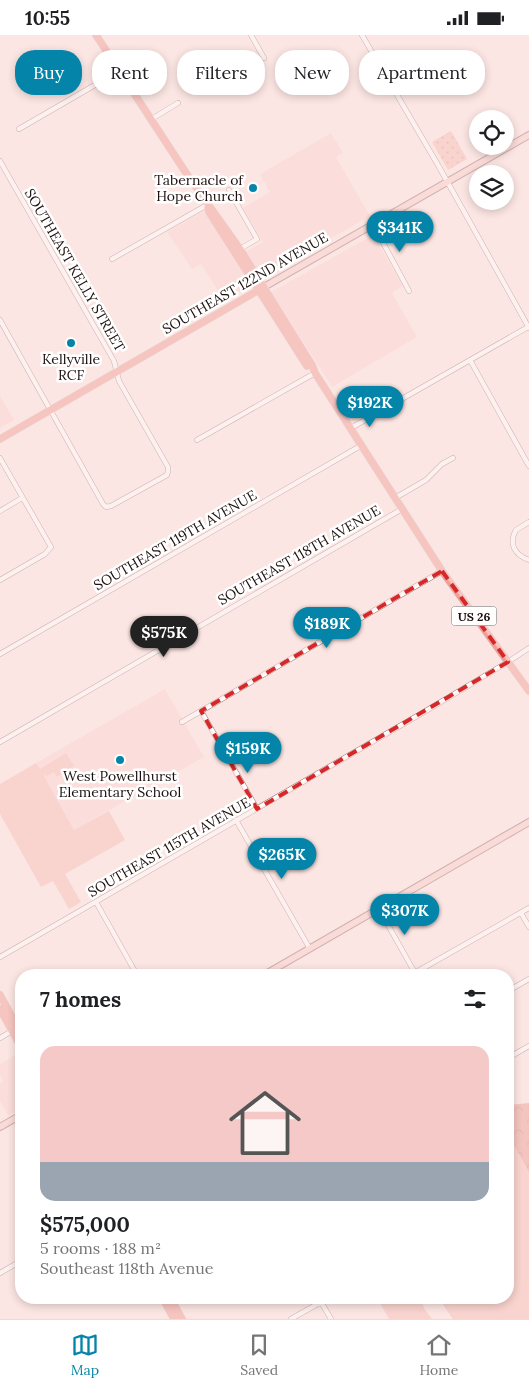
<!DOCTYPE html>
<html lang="en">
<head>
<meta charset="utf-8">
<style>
  :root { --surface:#fff; --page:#f6f6f6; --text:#202124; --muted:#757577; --line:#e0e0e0; --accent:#0384a8 }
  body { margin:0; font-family:Lora,serif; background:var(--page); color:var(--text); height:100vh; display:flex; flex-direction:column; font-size:19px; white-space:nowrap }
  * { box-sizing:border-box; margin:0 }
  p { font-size:16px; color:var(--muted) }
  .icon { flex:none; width:28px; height:28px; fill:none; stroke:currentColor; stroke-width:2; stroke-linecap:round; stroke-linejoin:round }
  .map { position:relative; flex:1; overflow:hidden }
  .details { position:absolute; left:15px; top:934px; width:499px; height:335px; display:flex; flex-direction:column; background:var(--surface); border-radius:20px; box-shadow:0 2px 8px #0003 }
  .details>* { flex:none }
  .guide { position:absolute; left:15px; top:15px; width:500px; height:45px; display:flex; gap:10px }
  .controls { position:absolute; left:469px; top:75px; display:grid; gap:10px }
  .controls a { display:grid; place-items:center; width:45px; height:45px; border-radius:50%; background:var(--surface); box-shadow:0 2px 8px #0003; font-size:25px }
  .price { position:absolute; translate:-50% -42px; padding:0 11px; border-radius:18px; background:var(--accent); color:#fff; font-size:16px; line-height:32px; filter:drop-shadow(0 1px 2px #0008) }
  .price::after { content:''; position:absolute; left:50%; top:30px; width:15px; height:11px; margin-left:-8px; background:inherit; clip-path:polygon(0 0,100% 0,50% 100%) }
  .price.active { background:#222; color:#fff }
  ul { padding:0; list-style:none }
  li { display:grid; align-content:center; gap:10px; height:265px; padding:0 25px }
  li span { display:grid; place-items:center; height:155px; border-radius:15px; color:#555 }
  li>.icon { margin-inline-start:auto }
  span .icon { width:90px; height:90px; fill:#fffc; stroke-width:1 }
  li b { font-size:21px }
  h2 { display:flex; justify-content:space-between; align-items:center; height:60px; padding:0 25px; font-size:21px }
  .pill { padding:0 18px; border-radius:20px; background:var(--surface); box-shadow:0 2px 8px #0003; font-size:18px; line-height:45px }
  .pill.active { background:var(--accent); color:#fff }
  .status { display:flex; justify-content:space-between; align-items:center; height:35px; padding:0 25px; background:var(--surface); direction:ltr }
  .status svg { height:14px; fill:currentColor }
  .tab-bar { display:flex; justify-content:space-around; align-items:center; height:70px; border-top:1px solid var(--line); background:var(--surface); font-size:14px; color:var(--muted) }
  .tab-bar a { display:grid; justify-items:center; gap:2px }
  .tab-bar .active { color:var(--accent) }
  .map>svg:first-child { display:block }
</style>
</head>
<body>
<div class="status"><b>10:55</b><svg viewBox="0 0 49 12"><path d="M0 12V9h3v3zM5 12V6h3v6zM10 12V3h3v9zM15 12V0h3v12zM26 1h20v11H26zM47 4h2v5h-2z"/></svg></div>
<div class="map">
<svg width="529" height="1284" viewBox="0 0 529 1284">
  <defs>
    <pattern id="grass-dots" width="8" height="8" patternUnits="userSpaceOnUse" patternTransform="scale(1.25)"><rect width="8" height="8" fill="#f6bdb4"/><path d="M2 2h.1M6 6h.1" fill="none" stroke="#d2a19a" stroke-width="1.8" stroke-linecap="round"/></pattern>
    <pattern id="forest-crowns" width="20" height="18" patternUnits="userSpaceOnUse" patternTransform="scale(1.25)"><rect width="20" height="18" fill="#ea9e93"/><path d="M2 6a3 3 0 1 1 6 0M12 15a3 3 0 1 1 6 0" fill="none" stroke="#c8877e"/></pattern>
  </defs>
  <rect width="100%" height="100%" fill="#fce6e3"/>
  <path fill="#fad6d1" d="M331,98l12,20 -7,4 34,59 -108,62 -17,-26 18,-10 -20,-34 27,-16 -10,-18z
    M204,176l45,69 -3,8 -22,12 -23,-36 -9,5 -25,-37z
    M373,200l30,51 -11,7 25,44 -85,50 -61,-95z
    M0,361l14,24 -14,8z
    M165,654l39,68 -130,73 -38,-67z
    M19,1018l2,5v50l-13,8 -8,-15v-18l3,-2 -3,-6v-11z"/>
  <path fill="url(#grass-dots)" d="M451,96l16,28 -19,11 -16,-28z"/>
  <path fill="url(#forest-crowns)" d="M529,1068v216h-76l-14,-21 69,-1v-192z"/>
  <path fill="#f6bdb4" d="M66,718l8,13 -17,11 -3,-5 -7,4 -1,-2 -2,2 30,54 35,-19 16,29 -60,34 16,28 -12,7 -16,-28 -12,6 -41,-73v-30l36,-21 4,6z
    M508,1099l21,38v147h-76l-14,-21 69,-1z
    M377,1263h44l3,10 8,11h-43z"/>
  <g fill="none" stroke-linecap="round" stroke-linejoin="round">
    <g stroke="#957570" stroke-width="5.5">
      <path id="minor" d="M251,0l13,23
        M362,0l76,130 91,163
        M150,85l28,-17
        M19,94l100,-58
        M0,126l114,200 5,20 49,86v4l-1,4 -56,31 -5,1 -3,-3 -103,-184
        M229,155l28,49 -17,10
        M373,189l36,67
        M112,224l95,-54
        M470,325l59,106
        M351,393l177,-101
        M197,405l118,-67
        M0,423l51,89 -6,7 -45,26
        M395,463l31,-18 16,-16 11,-6
        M0,476l22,-13
        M529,487l-13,8c-8,14 -1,25 13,30
        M0,619l362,-209
        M201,676l56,98
        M182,687l260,-151
        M0,707l402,-233
        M236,785l74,129
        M96,867l41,73
        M379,874l36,64
        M521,878l8,14
        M0,922l424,-245 84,-50 21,-14
        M411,940l118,-67
        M508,956l21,-12
        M0,1003l12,-7
        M508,1023l21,-12
        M0,1238l21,-12
        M318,1262l13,22
        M291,1284l30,-17"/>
    </g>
    <g stroke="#957570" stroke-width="8">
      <path id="secondary" d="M264,252l265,-152
        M264,940l265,-153
        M0,1092l21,-12"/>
    </g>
    <g stroke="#cdcaca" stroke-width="8">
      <path id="primary" d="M96,0l92,141 52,73 72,116 3,8 127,198 87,120
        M208,173l1,4 98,154
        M0,404l264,-152
        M0,960l21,38
        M0,974l21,38
        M162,1262l12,22
        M170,1262l12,22"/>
    </g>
    <use href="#minor" stroke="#fff" stroke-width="4.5"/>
    <use href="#secondary" stroke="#f9ceca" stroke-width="6"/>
    <use href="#primary" stroke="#f29e95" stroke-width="7"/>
  </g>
  <path d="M0 0H529V1284H0ZM442,536l66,91 -251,147 -56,-98z" fill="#fce6e3" fill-opacity=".55" fill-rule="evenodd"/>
  <path fill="none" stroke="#d62828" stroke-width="4" stroke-dasharray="10 6" stroke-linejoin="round" d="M442,536l66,91 -251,147 -56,-98z"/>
  <g fill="#0384a8" stroke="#fff" stroke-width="2">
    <circle cx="253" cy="153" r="5"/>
    <circle cx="71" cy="308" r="5"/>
    <circle cx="120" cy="725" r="5"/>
  </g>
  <g text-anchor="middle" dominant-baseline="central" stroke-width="5" stroke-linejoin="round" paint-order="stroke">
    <rect fill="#fff" stroke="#605856" stroke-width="1" x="451.5" y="571.5" width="45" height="19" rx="4"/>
    <g font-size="12" font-weight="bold" fill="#1c100e">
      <text x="474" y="581">US 26</text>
    </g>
    <g font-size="14" fill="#1c100e" stroke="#fff">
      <text x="243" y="145" text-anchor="end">Tabernacle of<tspan x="243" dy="16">Hope Church</tspan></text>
      <text x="71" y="324">Kellyville<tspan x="71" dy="16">RCF</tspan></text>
      <text x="120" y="741">West Powellhurst<tspan x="120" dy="16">Elementary School</tspan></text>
    </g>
    <g font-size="14" fill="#1c100e" stroke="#fff">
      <text transform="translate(75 235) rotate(60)">SOUTHEAST KELLY STREET</text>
      <text transform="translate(245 248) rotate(-30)">SOUTHEAST 122ND AVENUE</text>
      <text transform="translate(175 505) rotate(-30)">SOUTHEAST 119TH AVENUE</text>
      <text transform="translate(299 520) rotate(-30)">SOUTHEAST 118TH AVENUE</text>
      <text transform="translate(169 812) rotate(-30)">SOUTHEAST 115TH AVENUE</text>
    </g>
  </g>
</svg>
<div class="controls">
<a><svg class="icon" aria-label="locate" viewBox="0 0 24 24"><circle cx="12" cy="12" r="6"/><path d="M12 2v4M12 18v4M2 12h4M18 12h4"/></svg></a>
<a><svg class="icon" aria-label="layers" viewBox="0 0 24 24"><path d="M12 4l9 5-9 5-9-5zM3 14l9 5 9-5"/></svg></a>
</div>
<b class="price" style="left:400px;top:218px">$341K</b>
<b class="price" style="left:370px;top:393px">$192K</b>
<b class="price" style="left:327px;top:614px">$189K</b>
<b class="price active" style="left:164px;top:623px">$575K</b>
<b class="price" style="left:248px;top:739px">$159K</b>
<b class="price" style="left:282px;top:845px">$265K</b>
<b class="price" style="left:405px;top:901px">$307K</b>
<div class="guide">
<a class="pill active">Buy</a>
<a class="pill">Rent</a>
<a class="pill">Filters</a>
<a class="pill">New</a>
<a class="pill">Apartment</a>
</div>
<section class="details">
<h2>7 homes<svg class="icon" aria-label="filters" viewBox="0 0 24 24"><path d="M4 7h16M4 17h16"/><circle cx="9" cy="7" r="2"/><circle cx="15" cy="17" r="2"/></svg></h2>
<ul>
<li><span style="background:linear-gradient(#f6c9c9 75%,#9aa5b1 0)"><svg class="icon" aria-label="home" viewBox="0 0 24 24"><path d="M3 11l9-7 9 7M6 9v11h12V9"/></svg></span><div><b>$575,000</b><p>5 rooms · 188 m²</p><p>Southeast 118th Avenue</p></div></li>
</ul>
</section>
</div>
<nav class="tab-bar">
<a class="active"><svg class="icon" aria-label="map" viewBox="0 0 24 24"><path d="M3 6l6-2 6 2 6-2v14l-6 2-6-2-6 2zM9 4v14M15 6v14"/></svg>Map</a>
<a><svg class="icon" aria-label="saved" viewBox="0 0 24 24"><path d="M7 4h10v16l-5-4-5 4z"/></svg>Saved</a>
<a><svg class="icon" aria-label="home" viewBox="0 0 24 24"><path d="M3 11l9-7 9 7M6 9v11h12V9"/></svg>Home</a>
</nav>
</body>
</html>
